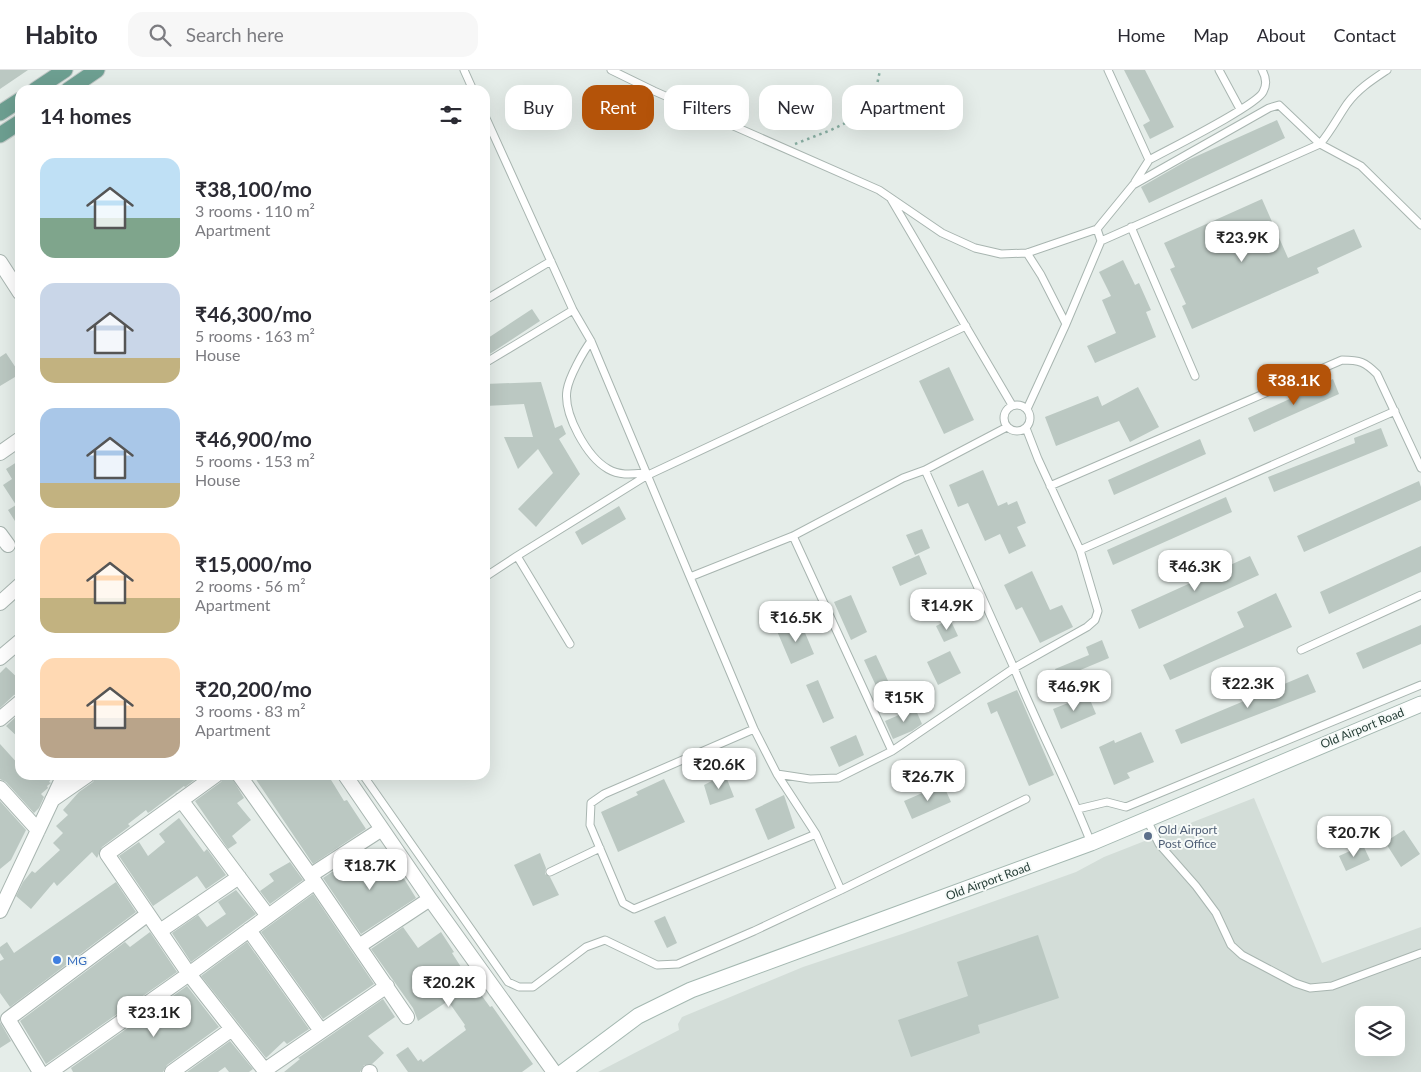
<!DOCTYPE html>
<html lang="en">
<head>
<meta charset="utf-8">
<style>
  :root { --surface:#fff; --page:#f7f7f7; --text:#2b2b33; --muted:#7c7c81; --line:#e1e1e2; --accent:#b45309 }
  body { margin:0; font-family:Lato,sans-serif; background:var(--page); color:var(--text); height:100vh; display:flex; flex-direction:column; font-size:19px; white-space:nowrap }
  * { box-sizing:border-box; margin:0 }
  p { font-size:16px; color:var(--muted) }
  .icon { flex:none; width:28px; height:28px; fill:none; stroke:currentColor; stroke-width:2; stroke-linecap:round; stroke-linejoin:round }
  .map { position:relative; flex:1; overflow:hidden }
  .details { position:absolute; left:15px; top:15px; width:475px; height:695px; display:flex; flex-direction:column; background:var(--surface); border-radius:15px; box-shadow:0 5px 20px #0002 }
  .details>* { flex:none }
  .top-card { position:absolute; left:505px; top:15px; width:475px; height:45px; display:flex; gap:10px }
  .buttons { position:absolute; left:1355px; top:936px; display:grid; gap:10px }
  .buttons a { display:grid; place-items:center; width:50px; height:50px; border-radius:10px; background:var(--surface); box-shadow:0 5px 20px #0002; font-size:25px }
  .price { position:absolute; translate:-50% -42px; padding:0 11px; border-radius:10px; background:#fff; color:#222; font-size:16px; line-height:32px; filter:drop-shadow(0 1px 2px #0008) }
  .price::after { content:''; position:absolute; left:50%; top:30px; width:15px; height:11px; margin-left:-8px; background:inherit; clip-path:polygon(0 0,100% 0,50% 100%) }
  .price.on { background:var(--accent); color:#fff }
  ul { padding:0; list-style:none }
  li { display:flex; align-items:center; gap:15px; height:125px; padding:0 25px }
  li span { display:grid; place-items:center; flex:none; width:140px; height:100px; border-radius:15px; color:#555 }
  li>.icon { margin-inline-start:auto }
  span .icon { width:60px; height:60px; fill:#fffc; stroke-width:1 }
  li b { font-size:21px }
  h2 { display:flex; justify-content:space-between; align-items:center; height:60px; padding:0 25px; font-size:21px }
  .chip { padding:0 18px; border-radius:15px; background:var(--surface); box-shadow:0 5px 20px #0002; font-size:18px; line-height:45px }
  .chip.on { background:var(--accent); color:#fff }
  header { display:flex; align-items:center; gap:30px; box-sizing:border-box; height:70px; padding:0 25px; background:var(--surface); border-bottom:1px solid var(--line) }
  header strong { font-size:24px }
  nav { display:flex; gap:28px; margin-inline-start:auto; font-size:18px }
  .search { width:350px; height:45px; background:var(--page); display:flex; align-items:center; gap:12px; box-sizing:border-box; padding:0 18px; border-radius:15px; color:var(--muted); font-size:19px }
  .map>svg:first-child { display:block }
</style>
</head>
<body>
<header>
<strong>Habito</strong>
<div class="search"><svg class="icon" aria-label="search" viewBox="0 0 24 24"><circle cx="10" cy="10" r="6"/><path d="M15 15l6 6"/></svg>Search here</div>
<nav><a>Home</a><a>Map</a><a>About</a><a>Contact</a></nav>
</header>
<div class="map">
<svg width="1421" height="1002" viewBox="0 0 1421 1002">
  <rect width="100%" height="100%" fill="#e5ede9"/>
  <path fill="#d3ddd8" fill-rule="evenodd" d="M1254,728l68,165 99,-36v145h-823l81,-42 -1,-6 4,-7 121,-50 99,-33 174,-62 28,-15zM1364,945h32v33h-32z"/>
  <path fill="#bbc8c2" d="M0,0h28l-28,19z
    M1124,0h21l29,57 -24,12 -7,-14 7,-4z
    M1277,50l8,18 -136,65 -8,-16 47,-27z
    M1262,129l26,59 66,-29 8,18 -45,21 2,5 -127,56 -10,-23 4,-2 -16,-35 5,-2 -11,-24z
    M1123,190l12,25 4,-2 12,27 -5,2 10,25 -61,26 -8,-17 29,-13 -14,-33 9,-4 -12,-24z
    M532,239l8,12 -55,36v-17z
    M6,283l14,21 -20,12v-29z
    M949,297l25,53 -30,14 -25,-53z
    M1333,309l6,15 -85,38 -6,-14z
    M541,312l14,46 7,-3 4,9 -7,5 21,35 -44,53 -18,-18 35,-36 -15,-24 -20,20 -14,-32h29l-9,-33 -39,2v-22z
    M1138,317l21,40 -29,15 -11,-21 -63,25 -11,-29 53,-21 4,10z
    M1381,358l7,18 -114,46 -6,-15 87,-34 -1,-5z
    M1200,369l6,15 -92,41 -6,-15z
    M20,390v69l-12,-19 8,-5 -13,-20 9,-6 -6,-10z
    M983,400l15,36 9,-4 1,3 9,-4 9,22 -9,4 9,19 -17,8 -9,-20 -15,7 -17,-38 -10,4 -9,-22z
    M1419,411l2,6v13l-117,52 -7,-16z
    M1226,427l6,15 -119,53 -6,-15z
    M619,436l7,13 -44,26 -7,-13z
    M922,459l8,19 -15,7 -9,-20z
    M1421,476v26l-92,42 -9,-22z
    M919,485l8,19 -27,12 -8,-19z
    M1250,486l9,19 -120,54 -8,-19z
    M1032,501l18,39 12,-5 11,22 -33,16 -18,-36 -6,3 -12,-25z
    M1276,523l16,34 -122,53 -7,-15 81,-38 -7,-15z
    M851,525l16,37 -16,8 -17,-38z
    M950,549l8,17 -14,6 -8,-16z
    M800,551l14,33 -23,10 -14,-33z
    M1421,555v19l-58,25 -7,-16z
    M1102,570l7,18 -31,13 1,3 -19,8 -5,-13 34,-14 -3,-8z
    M950,581l11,22 -23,12 -11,-23z
    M876,585l13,28 -12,5 -13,-28z
    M6,597l14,13v13l-6,2 -14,13v-35z
    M1308,604l8,18 -135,52 -6,-14z
    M818,610l16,38 -11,5 -17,-38z
    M1017,620l37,85 -25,11 -32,-75 -6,3 -4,-11z
    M1088,625l8,19 -35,15 -8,-20z
    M915,638l7,16 -10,7 -19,8 -8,-18z
    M20,643v26l-14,-13z
    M1141,662l13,30 -27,11 3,5 -16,7 -15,-38 15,-7 1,3z
    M856,665l8,20 -25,12 -9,-20z
    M0,674l20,22v9h34l-5,7 2,1 -4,3 1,2 -7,6 3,3 -5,11 -5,5 -28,-31 -6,-3z
    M725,704l9,23 -24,8 -6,-20z
    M97,705h104l-16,12 -1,-1 -33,25 -3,2 -2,-3 -18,14 2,2 -28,21 -5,11 -5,-6 -35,34 -3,-4 -23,27 -15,-13 7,-14 9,-11 3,2 25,-23 -7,-7 10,-10 -7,-7 12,-11 -5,-5 16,-18 14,-10z
    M225,705h5l14,23 -7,5 14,17 -19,16 5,7 -9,6 -33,-48 26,-19z
    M253,705h75l16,26 3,-1 19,29 -53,35z
    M664,709l21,43 -67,30 -17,-40 37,-17 -2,-3z
    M943,714l8,18 -39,17 -8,-18z
    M784,725l11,33 -27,12 -13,-31z
    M0,731l26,29 -15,30 -11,9z
    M179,748l25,34 3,-3 19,26 -20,14 -9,-13 -44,30 -34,-50 20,-14 9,14 17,-14 -6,-8z
    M1404,760l16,24 -19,13 -16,-25z
    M1363,775l7,15 -24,11 -7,-15z
    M383,781l18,28 2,-2 13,21 -55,36 -38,-56 21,-14 5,8z
    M540,783l6,15 -1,6 5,3 9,18 -26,11 -19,-41z
    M290,792l13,18 -33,24 -10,-13 14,-10 -5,-7z
    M116,812l20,30 -126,95 -10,-14v-32l4,-2 -4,-6v-6l7,-5 7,11z
    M236,820l20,24 -65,48 -19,-29 26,-18 9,12 19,-13 -8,-12z
    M313,824l61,90 -51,35 -62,-87z
    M665,846l12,27 -10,5 -13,-27z
    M403,857l15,21 23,-16 13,20 -2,1 16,25h1l21,29 2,-1 41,58 -11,8h-114l-12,-17 12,-8 10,14 3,-2 2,3 43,-32 -2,-4 1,-1 -17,-24 -30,20 -5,-13 -42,-59z
    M150,862l27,40 -131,92 -26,-43 105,-79 5,5z
    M1038,865l21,63 -81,27 2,8 -69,24 -13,-37 70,-24 -11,-34z
    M247,872l62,87 -22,15 -3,-3 -18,17 -65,-82z
    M187,916l32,41 -52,38 -4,7h-90l-2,-4z
    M383,929l12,18 -27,19 16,17 -12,11 -8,1 -4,7h-76l16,-13 -2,-1z
    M0,952l11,19 -11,7z
    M230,971l23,28 -4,3h-20l-4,-5 -7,5h-31z"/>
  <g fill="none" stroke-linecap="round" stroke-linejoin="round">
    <g stroke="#a8b5b0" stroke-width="9">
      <path id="lane" d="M464,0l9,20
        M611,0l43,21 225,99 63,43 33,15 26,6 26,-1 70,-24 36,-44 136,-77 10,-3 41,39 41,22 60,59
        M1108,0l41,90 -14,22
        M1219,0l21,39
        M485,46l88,194 18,31 99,236
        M1149,90c18,-10 107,-54 114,-68 4,-7 3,-15 -1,-22
        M891,129l121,206
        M1131,157l64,149
        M1101,171l219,-97c11,-13 18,-27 27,-40 11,-15 25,-24 40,-34
        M1027,183l14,22 25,49 -39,85
        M485,230l66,-39
        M1066,254l35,-83 -4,-12
        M591,271c-8,11 -22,36 -24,49 -4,24 20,67 41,79 12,7 25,5 38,4
        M485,293l88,-53
        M1004 348a13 13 0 1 1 26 0a13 13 0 1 1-26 0Z
        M1026,358l12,31 42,91 18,61 -3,9 -8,7 -73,41c24,59 54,116 77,175
        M925,400l89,198 -122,83 -54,27 -28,1 -33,-5 -23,-45 -64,-152 103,-41 110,-58 22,-8 82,-43
        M1050,416l292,-126c18,0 23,2 35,14l44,94
        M793,466l99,215
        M1080,480l315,-139
        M517,486l53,88
        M485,507l32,-21 129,-80 320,-150
        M1301,580l120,-55
        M754,659l-150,65 -13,9 -1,22 33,78 11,6 182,-75
        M363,705l145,207 11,5h14l53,-40 19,-7 52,25 21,-1 76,-33 87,-41 -25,-56 -39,-60
        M1078,739l29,-7 19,5 295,-122
        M1147,750l12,24 37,42 20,27 15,32 11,10 53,28 15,5 22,-2 89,-33
        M550,802l50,-24
        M841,820l185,-91"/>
    </g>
    <g stroke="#a8b5b0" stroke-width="16">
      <path id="street" d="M0,192l20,31
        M0,383l20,-14
        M0,464l8,11
        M0,533l20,-18
        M0,588l20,-17
        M0,649l20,-17
        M239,705l76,107 92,135
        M345,705l85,124 124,173
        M0,718l38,42
        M52,730l36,-25
        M181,730l87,116
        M311,805l71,-46
        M0,841l64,-136
        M148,844l41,60 43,55 -60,43
        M249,860l72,101
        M160,861l79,-54
        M359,876l71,-47
        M232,959l34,43
        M265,1000l122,-84
        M40,1002l-32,-53 140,-105 -41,-60 109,-79
        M50,1002l139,-98 126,-92
        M369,1002h1"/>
    </g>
    <g stroke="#a4b8b1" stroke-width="17">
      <path id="secondary" d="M563,1002l75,-56 53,-26 400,-147 330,-139"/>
    </g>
    <g stroke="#c2c9c7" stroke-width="17">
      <path id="primary" d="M35,20l30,-20
        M68,20l29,-20
        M0,43l20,-13
        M0,65l20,-13"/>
    </g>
    <path stroke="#88aea2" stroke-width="2.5" stroke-dasharray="2.5 4" stroke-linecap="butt" d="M795,74l36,-14 33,-16 11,-19 5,-25"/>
    <use href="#lane" stroke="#fff" stroke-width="7"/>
    <use href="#street" stroke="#fff" stroke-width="14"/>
    <use href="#secondary" stroke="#fff" stroke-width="15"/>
    <use href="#primary" stroke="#6d9f91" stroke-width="15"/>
  </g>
  <circle fill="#5c6f8a" stroke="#f6faf8" stroke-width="2" cx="1148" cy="766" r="5"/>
  <circle fill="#3f7fe0" stroke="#f6faf8" stroke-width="2" cx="57" cy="890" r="5"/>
  <g text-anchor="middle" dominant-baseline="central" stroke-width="4" stroke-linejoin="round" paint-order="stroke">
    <g font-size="12" fill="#263e37" stroke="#f6faf8">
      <text transform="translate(1362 658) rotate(-22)">Old Airport Road</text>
      <text transform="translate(988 811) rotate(-20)">Old Airport Road</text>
    </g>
    <g font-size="12" fill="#4e5e75" stroke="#f6faf8" text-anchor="start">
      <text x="1158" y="759">Old Airport<tspan x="1158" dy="14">Post Office</tspan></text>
    </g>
    <g font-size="12" fill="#366cbe" stroke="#f6faf8" text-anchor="start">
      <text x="67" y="890">MG</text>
    </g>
  </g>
</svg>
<div class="buttons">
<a><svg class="icon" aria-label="layers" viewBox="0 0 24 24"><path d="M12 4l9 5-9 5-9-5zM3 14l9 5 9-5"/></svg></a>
</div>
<b class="price" style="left:1242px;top:193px">₹23.9K</b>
<b class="price on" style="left:1294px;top:336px">₹38.1K</b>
<b class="price" style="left:1195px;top:522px">₹46.3K</b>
<b class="price" style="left:947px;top:561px">₹14.9K</b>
<b class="price" style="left:796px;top:573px">₹16.5K</b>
<b class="price" style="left:1248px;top:639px">₹22.3K</b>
<b class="price" style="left:1074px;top:642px">₹46.9K</b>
<b class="price" style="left:904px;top:653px">₹15K</b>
<b class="price" style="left:719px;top:720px">₹20.6K</b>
<b class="price" style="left:928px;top:732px">₹26.7K</b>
<b class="price" style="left:1354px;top:788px">₹20.7K</b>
<b class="price" style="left:370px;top:821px">₹18.7K</b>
<b class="price" style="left:449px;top:938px">₹20.2K</b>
<b class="price" style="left:154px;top:968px">₹23.1K</b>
<div class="top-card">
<a class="chip">Buy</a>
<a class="chip on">Rent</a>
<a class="chip">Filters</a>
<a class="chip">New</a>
<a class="chip">Apartment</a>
</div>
<section class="details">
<h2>14 homes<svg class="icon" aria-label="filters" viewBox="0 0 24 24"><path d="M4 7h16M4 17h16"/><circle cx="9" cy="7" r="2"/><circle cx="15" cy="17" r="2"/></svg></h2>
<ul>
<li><span style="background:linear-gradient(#bfe0f5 60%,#7fa58c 0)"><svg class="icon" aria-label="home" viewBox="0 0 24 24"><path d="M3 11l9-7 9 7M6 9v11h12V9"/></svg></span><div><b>₹38,100/mo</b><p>3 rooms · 110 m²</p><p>Apartment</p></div></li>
<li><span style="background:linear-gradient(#c9d6e8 75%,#c2b280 0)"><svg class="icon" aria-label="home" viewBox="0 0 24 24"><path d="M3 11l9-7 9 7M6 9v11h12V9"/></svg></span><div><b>₹46,300/mo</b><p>5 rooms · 163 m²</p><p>House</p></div></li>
<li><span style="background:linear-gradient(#a9c7e8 75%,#c2b280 0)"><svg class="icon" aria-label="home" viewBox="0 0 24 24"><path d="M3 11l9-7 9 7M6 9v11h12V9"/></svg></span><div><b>₹46,900/mo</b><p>5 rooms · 153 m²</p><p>House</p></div></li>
<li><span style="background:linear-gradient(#ffd9b3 65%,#c2b280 0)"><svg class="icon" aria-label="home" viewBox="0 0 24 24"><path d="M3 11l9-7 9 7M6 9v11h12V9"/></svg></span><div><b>₹15,000/mo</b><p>2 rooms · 56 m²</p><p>Apartment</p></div></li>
<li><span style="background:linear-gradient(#ffd9b3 60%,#b9a48a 0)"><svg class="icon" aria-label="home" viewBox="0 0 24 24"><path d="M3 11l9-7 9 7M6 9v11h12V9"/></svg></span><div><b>₹20,200/mo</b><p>3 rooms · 83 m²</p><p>Apartment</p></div></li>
</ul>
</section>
</div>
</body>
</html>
